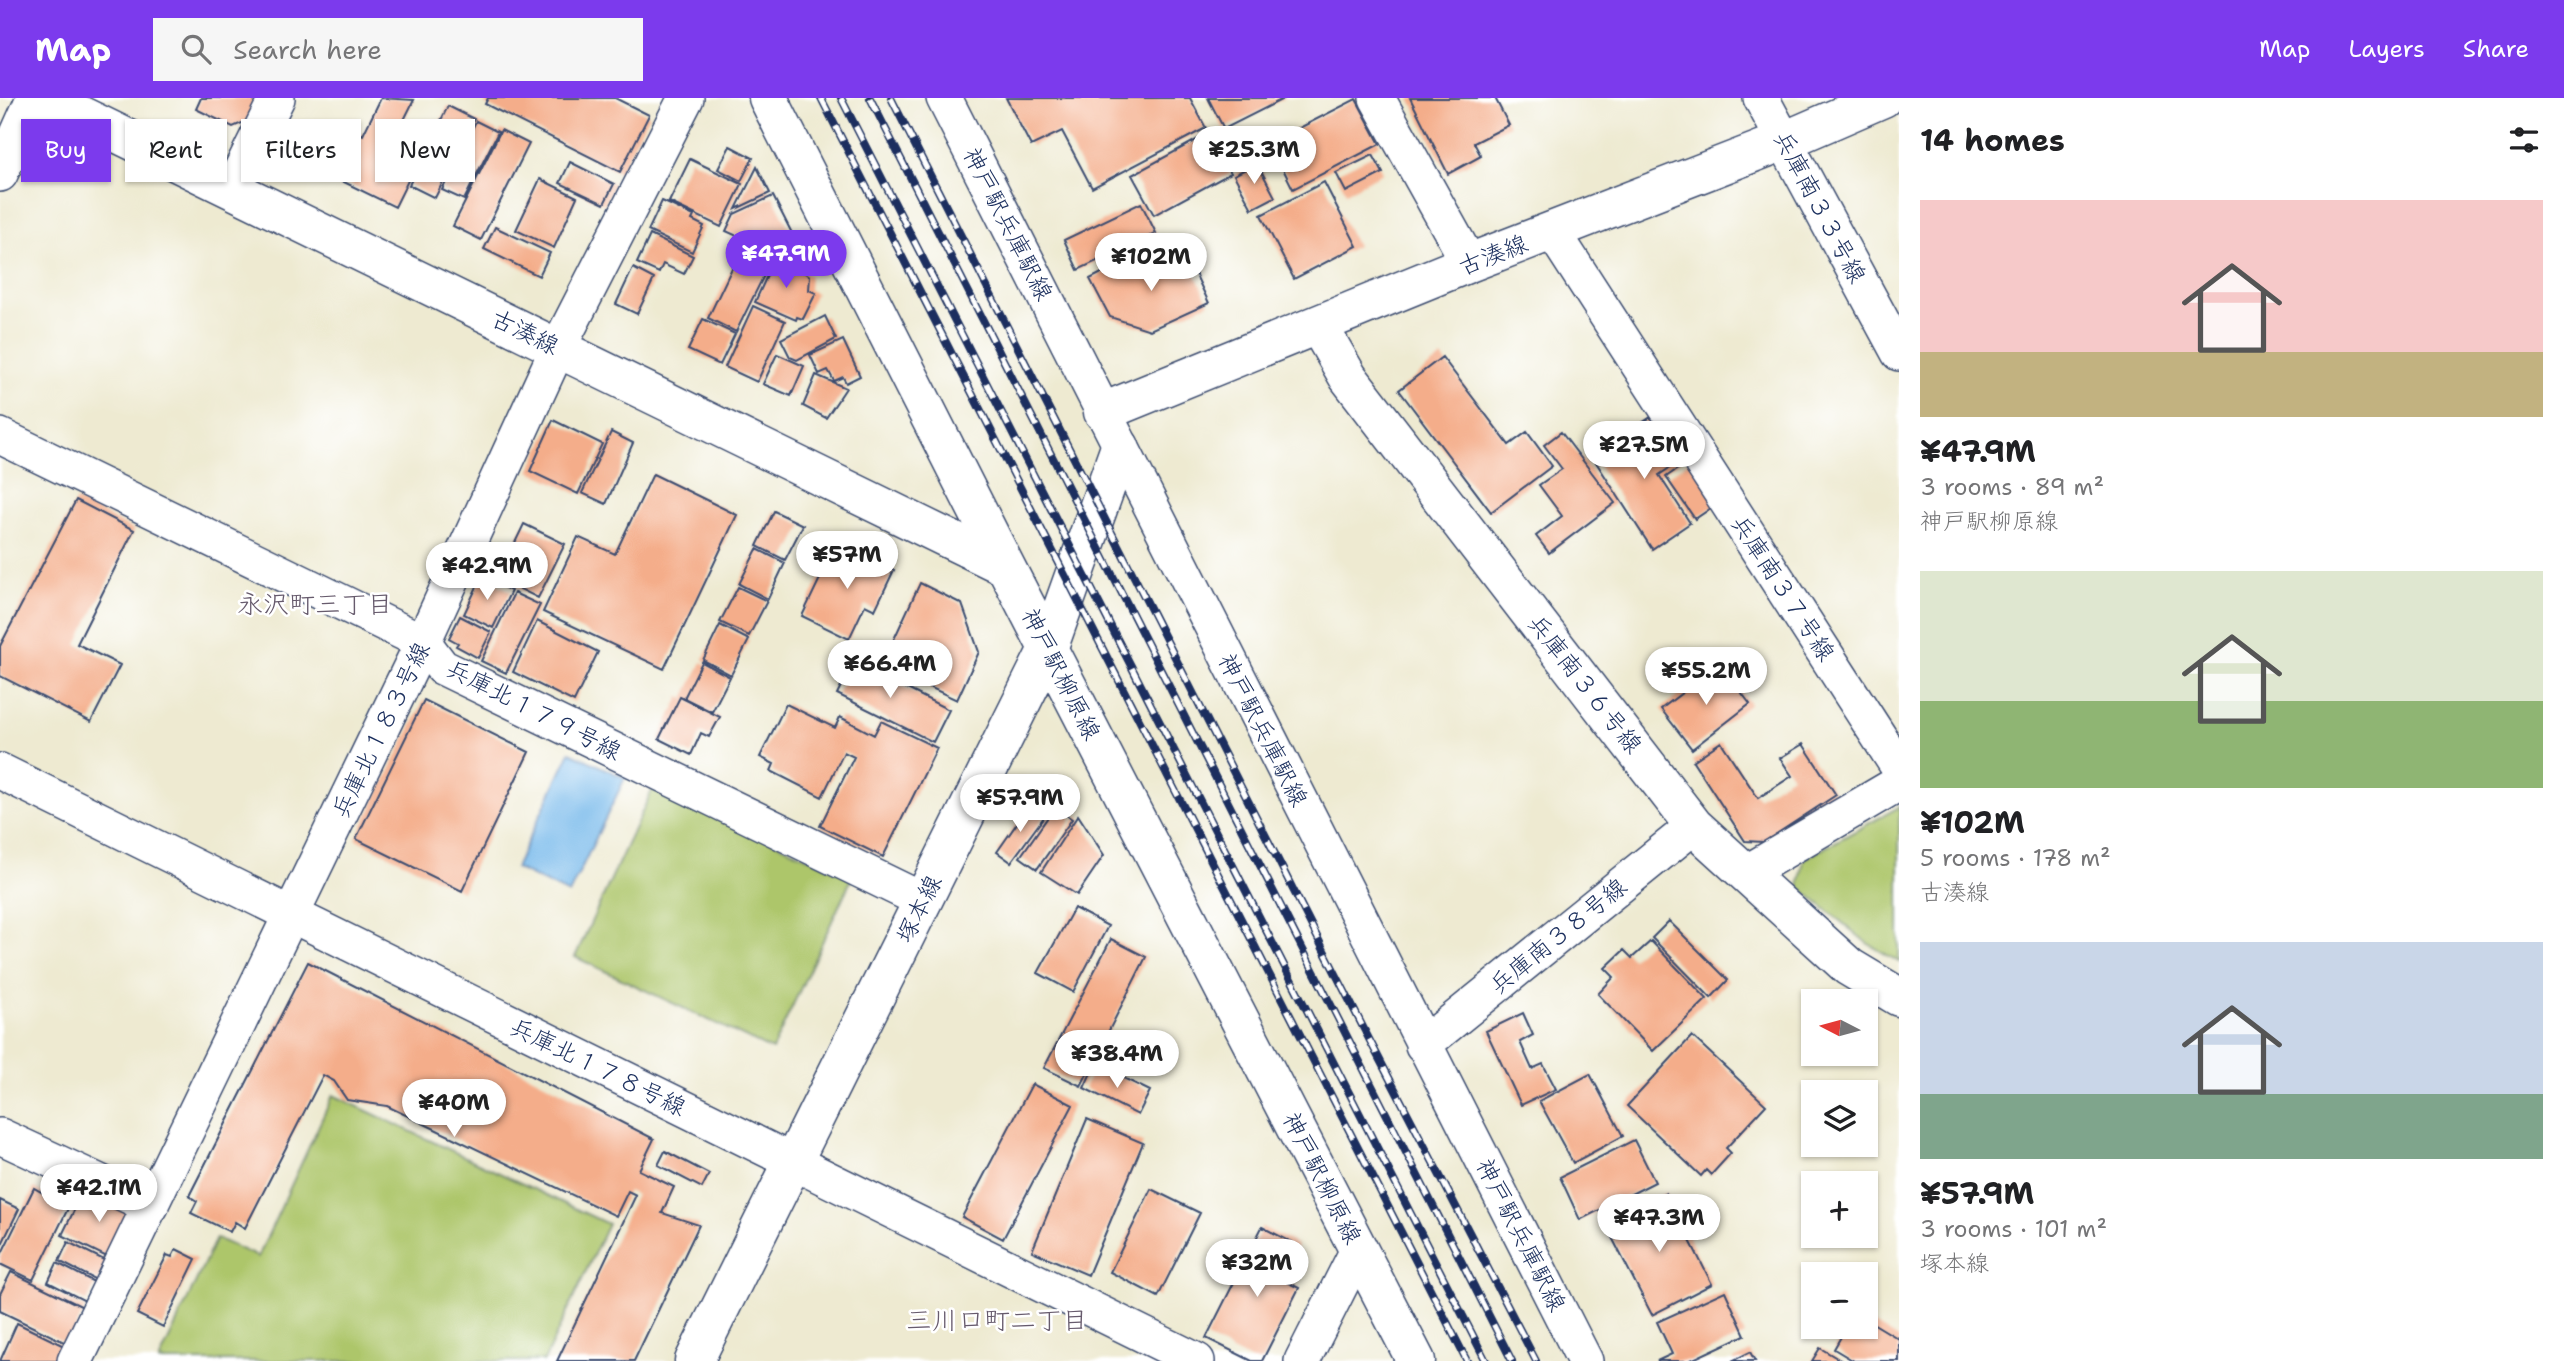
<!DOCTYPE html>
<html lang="en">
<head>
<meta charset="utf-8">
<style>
  :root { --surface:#fff; --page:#f6f6f6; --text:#202124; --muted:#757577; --accent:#7c3aed }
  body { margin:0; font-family:"Shantell Sans","Klee One",sans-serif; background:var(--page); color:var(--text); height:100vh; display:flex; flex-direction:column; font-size:26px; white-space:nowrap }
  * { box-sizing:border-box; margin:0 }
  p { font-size:23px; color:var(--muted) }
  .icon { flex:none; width:38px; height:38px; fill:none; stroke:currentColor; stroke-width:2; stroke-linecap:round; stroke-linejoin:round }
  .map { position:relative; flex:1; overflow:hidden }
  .panel { display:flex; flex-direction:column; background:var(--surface); width:665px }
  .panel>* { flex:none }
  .banner { position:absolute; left:21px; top:21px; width:665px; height:63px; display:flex; gap:14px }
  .needle { width:46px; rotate:276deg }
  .buttons { position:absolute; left:1801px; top:891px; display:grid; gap:14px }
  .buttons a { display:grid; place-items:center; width:77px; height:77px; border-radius:0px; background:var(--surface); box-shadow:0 2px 5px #0004; font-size:35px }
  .price { position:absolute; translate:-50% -60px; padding:0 16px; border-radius:24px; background:#fff; color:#222; font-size:23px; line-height:46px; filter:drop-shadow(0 2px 4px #0008) }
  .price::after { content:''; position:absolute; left:50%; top:42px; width:21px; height:16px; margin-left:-10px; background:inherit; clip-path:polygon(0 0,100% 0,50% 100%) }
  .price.active { background:var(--accent); color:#fff }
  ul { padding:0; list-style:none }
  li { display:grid; align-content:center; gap:14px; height:371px; padding:0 21px }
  li span { display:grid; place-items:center; height:217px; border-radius:0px; color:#555 }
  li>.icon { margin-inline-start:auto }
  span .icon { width:126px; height:126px; fill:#fffc; stroke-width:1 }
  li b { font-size:30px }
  h2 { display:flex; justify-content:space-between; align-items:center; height:84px; padding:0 21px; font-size:30px }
  .chip { padding:0 24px; border-radius:0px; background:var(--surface); box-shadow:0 2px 5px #0004; font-size:24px; line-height:63px }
  .chip.active { background:var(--accent); color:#fff }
  header { display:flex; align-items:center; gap:42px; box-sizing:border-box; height:98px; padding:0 35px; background:var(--accent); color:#fff }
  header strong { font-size:33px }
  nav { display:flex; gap:38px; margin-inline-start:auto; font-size:24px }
  .search { width:490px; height:63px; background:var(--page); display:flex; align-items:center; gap:18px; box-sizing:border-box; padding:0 24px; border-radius:0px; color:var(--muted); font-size:26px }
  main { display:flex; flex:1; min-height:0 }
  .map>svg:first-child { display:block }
</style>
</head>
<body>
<header>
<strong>Map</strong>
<div class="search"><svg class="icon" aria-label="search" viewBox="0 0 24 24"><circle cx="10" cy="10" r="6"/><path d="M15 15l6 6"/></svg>Search here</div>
<nav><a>Map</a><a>Layers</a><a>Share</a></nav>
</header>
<main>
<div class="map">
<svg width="1899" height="1263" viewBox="0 0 1899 1263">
  <rect width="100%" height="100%" fill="#fff"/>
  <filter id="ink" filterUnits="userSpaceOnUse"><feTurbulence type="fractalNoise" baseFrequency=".0143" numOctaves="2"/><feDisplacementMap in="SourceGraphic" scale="14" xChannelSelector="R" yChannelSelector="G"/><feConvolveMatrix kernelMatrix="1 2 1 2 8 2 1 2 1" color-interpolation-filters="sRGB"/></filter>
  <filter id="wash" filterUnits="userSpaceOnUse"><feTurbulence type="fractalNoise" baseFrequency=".00686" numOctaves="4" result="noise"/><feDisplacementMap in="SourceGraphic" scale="28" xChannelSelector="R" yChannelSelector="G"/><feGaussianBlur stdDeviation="1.57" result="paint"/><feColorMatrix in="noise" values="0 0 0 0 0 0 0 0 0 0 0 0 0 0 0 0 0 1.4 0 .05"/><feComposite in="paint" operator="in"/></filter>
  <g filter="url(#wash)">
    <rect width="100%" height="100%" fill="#eeead1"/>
    <path fill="#adc66b" stroke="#647a64" stroke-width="2" d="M654,688l198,92 -80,172 -197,-93z
      M1899,709v155l-32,-19 -68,-56 5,-28z
      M333,997l275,129 -64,137h-385l57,-123 42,19z"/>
    <path fill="#74b8ea" stroke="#4874a4" stroke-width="2" d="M570,654l55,26 -56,116 -54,-26z"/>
    <g id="blocks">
      <path fill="#f4ad8a" d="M201,0h58l-10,22 -16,7 -37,-18z
        M381,0l33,2 -19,38 27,14 -27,55 -88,-43 22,-45 34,16z
        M488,0h127l34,17 -29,57 -135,-68z
        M1006,0h184l16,30 -114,60 -30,-57 -31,15z
        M1208,0h77l-61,31z
        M1410,0h85l14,27 -35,18 7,13 -33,18z
        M1356,1l24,45 -87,45 -23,-46z
        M448,8l26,13 -39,79 -26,-13z
        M476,23l22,11 -34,68 -22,-10z
        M501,32l28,14 -48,96 -28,-14z
        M1209,35l22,40 -77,42 -22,-40z
        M730,48l23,12 -12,23 -23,-12z
        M1373,57l10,18 -37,19 -10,-19z
        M690,61l52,25 -21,43 -52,-25z
        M570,64l44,22 -10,20 -44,-21z
        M1257,65l18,34 -23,12 -18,-34z
        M757,69l13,26 -34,16z
        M540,81l37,18 -23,51 -38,-18z
        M1324,84l33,64 -63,33 -33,-64z
        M773,98l25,49 -21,9 -51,-23 8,-17z
        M662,103l32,15 -2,4 12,6 -12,26 -44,-21z
        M1141,105l15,30 -78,37 -14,-30z
        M495,129l55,26 -11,23 -55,-27z
        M650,137l43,21 -9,18 -21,-10 -4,9 -22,-10z
        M744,145l29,14 -37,75 -28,-14z
        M1185,154l24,51 -59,27 -40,-13 -20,-38 33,-17 7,15z
        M776,158l34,20 -1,14 7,3 -13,26 -6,-2 -1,3 -41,-18z
        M633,170l21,11 -17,35 -21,-10z
        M753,208l32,15 -28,61 -32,-15z
        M825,218l11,23 -39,21 -7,-3 -9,-18z
        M703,221l32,15 -15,31 -32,-15z
        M843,242l17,36 -14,7 -3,-6 -9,4 -6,-11 -9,4 -9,-19z
        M777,256l27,12 -13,30 -28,-12z
        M1442,259l67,88 18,-13 25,34 -61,46 -92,-122z
        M816,277l30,13 -20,30 -23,-12z
        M1651,319l29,44 -21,14 31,48 -38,26 -60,-93z
        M553,322l49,24 -24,50 -48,-23z
        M611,334l22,11 -27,61 -24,-11z
        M1561,334l54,71 -66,50 -13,-17 26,-20 -23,-31 23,-16 -18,-24z
        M1691,362l29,42 -25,17 -29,-42z
        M653,376l84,41 -73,154 -121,-57 35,-75 37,17z
        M76,402l58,30 -57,114 43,21 -29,57 -91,-46v-30z
        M774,413l29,14 -18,35 -28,-14z
        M524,426l41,20 -27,54 -40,-20z
        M837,445l57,27 -19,40 -10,-5 -16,34 -47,-23z
        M757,451l28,14 -17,36 -29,-15z
        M482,478l29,15 -18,37 -29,-14z
        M920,485l42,21 17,48 -22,48 -75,-35z
        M738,489l29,14 -18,35 -29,-14z
        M514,495l26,12 -34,68 -25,-12z
        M460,518l31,16 -13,26 -22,-12 2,-3 -9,-5z
        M537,523l61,31 -24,50 -61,-30z
        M720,527l29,15 -18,35 -28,-15z
        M838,556l111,56 -16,32 -96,-48 10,-20 -15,-8z
        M702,564l28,15 -18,35 -28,-14z
        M1720,566l30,40 -58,45 -31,-40z
        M680,599l40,20 -11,20 -8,-4 -10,22 -32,-16z
        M424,602l105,52 -67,139 -106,-52z
        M786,606l49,24 5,-11 34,18 7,-14 56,27 -54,109 -63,-31 34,-69 -10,-5 -22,45 -51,-26 3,-7 -14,-7z
        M1721,644l37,56 34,-22 -12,-18 23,-14 33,51 -72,47 -19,-1 -52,-80z
        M1029,708l15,11 -33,45 -14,-10z
        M1055,709l17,12 -35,50 -17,-12z
        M1078,717l26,40 -27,40 -36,-23z
        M1074,810l34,18 -35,66 -35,-19z
        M1669,823l59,59 -17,18 -59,-60z
        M1111,841l35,18 -65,129 -37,-18z
        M1651,843l56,58 -54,52 -55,-57 16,-17 -9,-9 19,-18 8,8z
        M308,864l346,177 -15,31 35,17 -12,26 37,12 -65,136h-77l79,-166 -8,-4 -12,25 -229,-110 -40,-6 -13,-19 -11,-6 -78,153 -10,-6 -5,10 -39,-19 6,-12 -8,-5z
        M1523,915l10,22 -13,7 12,27 11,-5 13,25 -35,16 -35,-74z
        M1692,938l74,69 -40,43 5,5 -20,22 -5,-5 -5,6 -74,-70z
        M1095,966l55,27 -12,24 -54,-27z
        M1590,976l33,62 -50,27 -34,-62z
        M1032,986l41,21 -70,134 -41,-22z
        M1087,1021l56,24 -55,132 -56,-24z
        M1634,1042l21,42 -75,38 -20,-43z
        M665,1053l44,23 -7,14 -44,-23z
        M55,1071l26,13 -48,98 -33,-16v-7l34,-69 9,5z
        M85,1090l51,25 -23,47 -51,-25z
        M1151,1091l49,24 -42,84 -48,-25z
        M1666,1095l46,91 -60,31 -47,-91z
        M0,1102l19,9 -19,39z
        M1262,1129l35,18 -17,34 19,9 -37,73h-10l-46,-23z
        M68,1144l40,20 -10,19 -39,-20z
        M176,1151l20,10 -33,68 -26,-13 30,-59 5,2z
        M57,1165l39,20 -9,19 -39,-20z
        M11,1174l74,36 -17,36 -68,-33v-17z
        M1725,1193l20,44 -56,26h-32l15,-7 -15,-32z
        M1866,1221l33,20v22h-45l-20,-12 13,-23h19z
        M17,1225l47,23 -7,15h-57z
        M1820,1250l22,13h-30z
        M1750,1254l5,9h-23z"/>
    </g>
  </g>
  <g filter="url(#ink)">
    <use href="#blocks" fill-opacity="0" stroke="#3b4b6f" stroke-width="2"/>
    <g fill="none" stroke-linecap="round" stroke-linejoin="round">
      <g stroke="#3b4b6f" stroke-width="38">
        <path id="minor" d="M944,0l641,1263
          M1377,0l92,165
          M1761,0l138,255
          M0,76l34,-76
          M232,91l45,-91
          M1553,134l346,536
          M0,338l423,206 19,25 482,234
          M0,673l1197,590
          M1746,775l153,-90
          M1423,947l271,-219
          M0,1038l151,70
          M75,1263l348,-719 135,-294 128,-250
          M1302,1263l57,-113"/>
      </g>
      <g stroke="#3b4b6f" stroke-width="41">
        <path id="tertiary" d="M45,0l961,469
          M768,0l238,469 410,794
          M1318,227l30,52 346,449 155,141 50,30
          M1103,314l366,-149 315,-122 99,-43
          M694,1263l354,-712 72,-202"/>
      </g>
      <use href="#minor" stroke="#fff" stroke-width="35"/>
      <use href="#tertiary" stroke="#fff" stroke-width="38"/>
      <g stroke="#1b2f5e" stroke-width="8">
        <path id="rail" d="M821,0l646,1263
          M841,0l645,1263
          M870,0l642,1263
          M891,0l478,941 167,322"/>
      </g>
      <use href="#rail" stroke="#fff" stroke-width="5" stroke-dasharray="16" stroke-linecap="butt"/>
    </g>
  </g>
  <g text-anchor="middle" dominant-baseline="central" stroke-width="5" stroke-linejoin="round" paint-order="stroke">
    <g font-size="24" fill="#1b2f5e" stroke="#fff">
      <text transform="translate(1820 109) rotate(62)">兵庫南３３号線</text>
      <text transform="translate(1008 126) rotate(63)">神戸駅兵庫駅線</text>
      <text transform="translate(1493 157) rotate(-21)">古湊線</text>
      <text transform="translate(525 234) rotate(26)">古湊線</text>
      <text transform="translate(1783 490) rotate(57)">兵庫南３７号線</text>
      <text transform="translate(1061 576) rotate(63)">神戸駅柳原線</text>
      <text transform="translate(1585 586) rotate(52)">兵庫南３６号線</text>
      <text transform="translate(534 612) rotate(27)">兵庫北１７９号線</text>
      <text transform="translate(381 632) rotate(-64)">兵庫北１８３号線</text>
      <text transform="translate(1263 632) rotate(63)">神戸駅兵庫駅線</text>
      <text transform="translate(919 811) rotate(-64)">塚本線</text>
      <text transform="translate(1558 838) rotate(-39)">兵庫南３８号線</text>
      <text transform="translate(598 969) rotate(26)">兵庫北１７８号線</text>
      <text transform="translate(1322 1080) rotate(63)">神戸駅柳原線</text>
      <text transform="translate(1521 1137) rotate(63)">神戸駅兵庫駅線</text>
    </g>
    <g font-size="26" fill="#675b6d" stroke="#fff">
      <text x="315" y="505">永沢町三丁目</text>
      <text x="997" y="1221">三川口町二丁目</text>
    </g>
  </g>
</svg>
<div class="buttons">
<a><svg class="needle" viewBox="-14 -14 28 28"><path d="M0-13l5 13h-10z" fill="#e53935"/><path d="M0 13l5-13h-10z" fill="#757577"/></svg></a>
<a><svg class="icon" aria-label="layers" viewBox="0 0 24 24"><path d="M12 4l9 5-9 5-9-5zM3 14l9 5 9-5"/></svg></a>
<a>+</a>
<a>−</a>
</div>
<b class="price" style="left:1254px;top:88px">¥25.3M</b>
<b class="price active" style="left:786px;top:192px">¥47.9M</b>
<b class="price" style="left:1151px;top:195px">¥102M</b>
<b class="price" style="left:1644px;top:383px">¥27.5M</b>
<b class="price" style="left:847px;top:493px">¥57M</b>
<b class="price" style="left:487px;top:504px">¥42.9M</b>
<b class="price" style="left:890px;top:602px">¥66.4M</b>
<b class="price" style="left:1706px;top:609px">¥55.2M</b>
<b class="price" style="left:1020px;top:736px">¥57.9M</b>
<b class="price" style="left:1117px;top:992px">¥38.4M</b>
<b class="price" style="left:454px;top:1041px">¥40M</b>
<b class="price" style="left:99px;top:1126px">¥42.1M</b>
<b class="price" style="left:1659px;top:1156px">¥47.3M</b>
<b class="price" style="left:1257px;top:1201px">¥32M</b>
<div class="banner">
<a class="chip active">Buy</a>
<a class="chip">Rent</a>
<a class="chip">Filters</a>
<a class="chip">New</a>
</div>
</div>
<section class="panel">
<h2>14 homes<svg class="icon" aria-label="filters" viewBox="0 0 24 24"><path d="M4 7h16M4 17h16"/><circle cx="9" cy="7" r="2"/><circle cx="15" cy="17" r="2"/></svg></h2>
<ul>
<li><span style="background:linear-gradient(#f6c9c9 70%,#c2b280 0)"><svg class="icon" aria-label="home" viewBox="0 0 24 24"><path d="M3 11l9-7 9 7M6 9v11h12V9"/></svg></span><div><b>¥47.9M</b><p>3 rooms · 89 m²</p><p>神戸駅柳原線</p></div></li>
<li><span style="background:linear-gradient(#dfe7d0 60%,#8fb573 0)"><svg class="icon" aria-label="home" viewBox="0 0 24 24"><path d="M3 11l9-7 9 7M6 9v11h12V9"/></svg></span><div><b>¥102M</b><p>5 rooms · 178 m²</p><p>古湊線</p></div></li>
<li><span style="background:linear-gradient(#c9d6e8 70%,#7fa58c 0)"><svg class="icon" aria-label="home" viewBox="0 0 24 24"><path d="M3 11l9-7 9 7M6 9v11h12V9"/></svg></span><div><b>¥57.9M</b><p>3 rooms · 101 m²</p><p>塚本線</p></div></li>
</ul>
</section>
</main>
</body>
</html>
